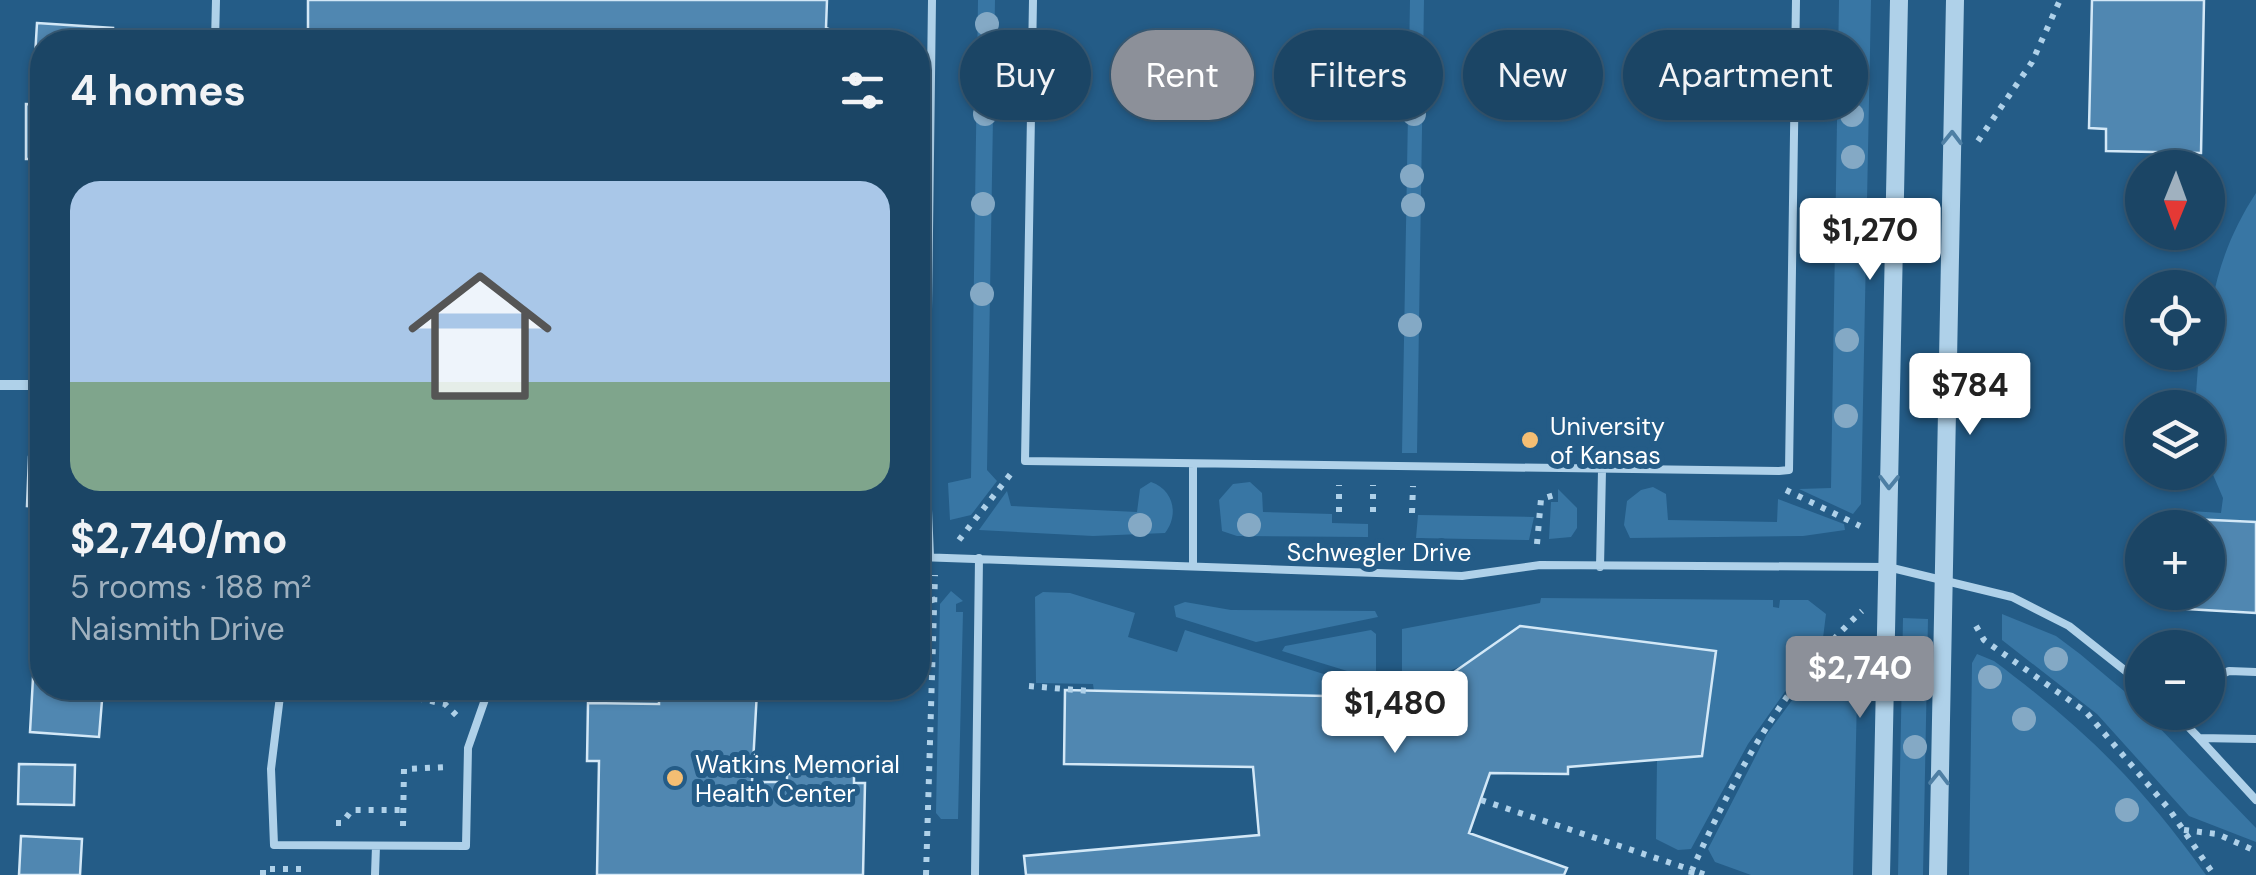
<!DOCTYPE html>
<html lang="en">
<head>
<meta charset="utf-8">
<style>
  :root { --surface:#1b4565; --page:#244c6b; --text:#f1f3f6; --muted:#a0b1bf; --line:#395d79; --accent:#8c9099 }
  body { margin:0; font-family:"DM Sans",sans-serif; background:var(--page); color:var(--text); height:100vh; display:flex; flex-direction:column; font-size:38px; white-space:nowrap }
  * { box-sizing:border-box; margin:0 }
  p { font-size:32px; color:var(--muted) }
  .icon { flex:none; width:55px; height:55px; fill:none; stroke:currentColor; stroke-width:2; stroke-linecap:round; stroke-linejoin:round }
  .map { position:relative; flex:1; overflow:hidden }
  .sheet { position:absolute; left:30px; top:30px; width:900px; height:670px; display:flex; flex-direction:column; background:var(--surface); border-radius:40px; box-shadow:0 2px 8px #0004,0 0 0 2px var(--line) }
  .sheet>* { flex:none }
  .guide { position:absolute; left:960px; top:30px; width:950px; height:90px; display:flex; gap:20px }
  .needle { width:65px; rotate:181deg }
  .tools { position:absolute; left:2125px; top:150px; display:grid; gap:20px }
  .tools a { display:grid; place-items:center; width:100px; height:100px; border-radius:50%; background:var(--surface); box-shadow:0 2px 8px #0004,0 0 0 2px var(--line); font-size:50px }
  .price { position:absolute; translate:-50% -85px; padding:0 22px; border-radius:10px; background:#fff; color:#222; font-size:32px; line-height:65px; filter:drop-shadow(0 2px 5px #0008) }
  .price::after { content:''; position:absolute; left:50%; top:60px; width:30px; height:22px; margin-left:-15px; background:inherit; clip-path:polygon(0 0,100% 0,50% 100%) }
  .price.current { background:var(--accent); color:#fff }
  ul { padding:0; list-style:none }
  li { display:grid; align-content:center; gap:20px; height:530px; padding:0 40px }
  li span { display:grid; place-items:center; height:310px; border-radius:30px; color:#555 }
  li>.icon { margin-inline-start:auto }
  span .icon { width:180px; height:180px; fill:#fffc; stroke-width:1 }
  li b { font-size:42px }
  h2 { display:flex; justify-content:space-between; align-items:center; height:120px; padding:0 40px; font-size:42px }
  .tag { padding:0 35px; border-radius:45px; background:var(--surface); box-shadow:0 2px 8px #0004,0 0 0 2px var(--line); font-size:35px; line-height:90px }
  .tag.current { background:var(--accent); color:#fff }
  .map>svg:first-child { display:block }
</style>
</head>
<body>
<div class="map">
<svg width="2256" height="875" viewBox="0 0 2256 875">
  <rect width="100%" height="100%" fill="#245c87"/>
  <path fill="#3876a4" d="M978,0h17l-8,470 10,11 -26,34 -21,5 -2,-37 23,-5z
    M1410,0h14l-7,453h-15z
    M1839,0h32l-10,504 -8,10 -54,-25 32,-1z
    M2256,193v420l-69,-4v-16l21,-1v-64l-18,-1 1,-16 30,2 2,-15 -15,-35v-55l-13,-1 4,-54 9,-1c0,-57 16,-110 48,-159z
    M1151,482c23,8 28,33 14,51l-72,3 -114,-6 28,-39 4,15 126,6 3,-23z
    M1250,482l12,11 1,19 69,2v9l36,1v13l-131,-1 -15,-5 -3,-31 14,-16z
    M1653,487l13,7 2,26 109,2 1,-23 66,25 1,6 -42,6 -173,2 -6,-13 3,-24 14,-11z
    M1558,489l19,19v20l-6,9 -22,2 2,-37h7z
    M1418,515h1l115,2 -5,23 -113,-2z
    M951,591l12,10 -7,3v8h7l-5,207h-17l-5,-6 4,-209z
    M1043,592l27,1 65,20 -7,24 49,15 8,-22 186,59 4,8 -281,-6 -1,-7 -57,-1 -1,-86z
    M1541,598l232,2v7l6,1 1,-8h28l18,14 -3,24 -75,106 -57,105 -13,1 -22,-11 1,-79 58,-109 -195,-25c-33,23 -75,63 -118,46v-43l138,-26z
    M1185,602l46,8 144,1 3,6 -122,25 -80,-25 -2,-11z
    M2002,614l54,22 24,18 44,37 132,137v14l-67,-26 -92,-102 -95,-74z
    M1903,618l25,1 -5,256h-25z
    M1371,630l5,4v39l-6,5 -88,-27 3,-5z
    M1830,649l28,2 -5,224h-102l-36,-13 -7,-13 59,-115z
    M1977,654l17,7c91,68 145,121 212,214h-237l3,-212z"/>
  <path fill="#5087b1" stroke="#d3e8f7" stroke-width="2.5" d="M308,0h519l-1,28 25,10 -3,4h-540z
    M2092,0h112l-3,153 -95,-2v-22l-17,-1z
    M37,23l76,5 -1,14h-70v33l-8,-1z
    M26,104l16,1v54h-16z
    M34,255h8v52h-9z
    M29,457l13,1v49l-15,-1z
    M2191,519l65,3v91l-69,-4v-17h21v-64h-18z
    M1520,626l196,25 -14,105 -134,11v7l-78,-1 -21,60 98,35 -3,7h-538l-2,-19 235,-21 -6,-68 -189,-3 1,-74 352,8z
    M33,678l9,1v9h61l-4,49 -69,-5z
    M659,688l98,3 -5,91h35v-8h67v9h11l-2,92h-266l2,-114h-12l1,-58 71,1z
    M19,764l56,1 -1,40 -56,-1z
    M21,836l61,3 -2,36h-61z"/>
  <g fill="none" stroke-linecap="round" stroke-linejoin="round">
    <path stroke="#afd1e9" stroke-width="6" stroke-dasharray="5 8" stroke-linecap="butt" d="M1978,141l54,-79 28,-62
      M1786,490l74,36
      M1339,512v-27
      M1373,512v-27
      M1412,513l1,-27
      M959,540l54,-69
      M1537,544l4,-45 17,-5
      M918,604l18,-5
      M1976,626l8,14 102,72 83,97 45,66
      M1029,686l60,5
      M392,693l53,11 16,16
      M1481,800l211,70c43,-96 92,-187 170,-259
      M336,823h6l10,-13h51
      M403,826l1,-57 44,-2
      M2184,830l33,4 39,17
      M263,875v-6h41
      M926,875l9,-300
      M1691,875l1,-5 14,5"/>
    <path stroke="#afd1e9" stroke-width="8" d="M1033,0l-8,461 754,10 10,-1 7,-470
      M215,42l1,-42
      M930,556l-4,-92 6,-464
      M918,557l544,19 78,-11 348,2 124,30 57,29 73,58
      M1193,563v-99
      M1600,567l2,-97
      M2208,680l21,-9 27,1
      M281,688l-10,81 3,76 192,1 2,-98 21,-60
      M2174,712l25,26 57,1
      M2199,738l57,62
      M375,875l1,-29
      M975,875l4,-317"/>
    <path stroke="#afd1e9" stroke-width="10" d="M0,385h42"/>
    <path stroke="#afd1e9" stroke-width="18" d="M1881,875l18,-875
      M1938,875l17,-875"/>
  </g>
  <g fill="#84a9c5">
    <circle cx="987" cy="24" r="12"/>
    <circle cx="1857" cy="75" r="12"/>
    <circle cx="1415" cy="85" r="12"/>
    <circle cx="985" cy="114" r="12"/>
    <circle cx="1414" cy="114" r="12"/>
    <circle cx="1852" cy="115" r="12"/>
    <circle cx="1853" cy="157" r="12"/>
    <circle cx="1412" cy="176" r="12"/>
    <circle cx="983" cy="204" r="12"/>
    <circle cx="1413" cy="205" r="12"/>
    <circle cx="1852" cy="224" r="12"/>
    <circle cx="982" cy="294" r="12"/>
    <circle cx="1410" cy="325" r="12"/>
    <circle cx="1847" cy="340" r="12"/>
    <circle cx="1846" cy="416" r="12"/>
    <circle cx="1140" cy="525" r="12"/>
    <circle cx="1249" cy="525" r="12"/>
    <circle cx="2056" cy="659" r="12"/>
    <circle cx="1990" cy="677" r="12"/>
    <circle cx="2024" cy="719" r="12"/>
    <circle cx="1915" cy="747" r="12"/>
    <circle cx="2127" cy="810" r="12"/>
  </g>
  <defs><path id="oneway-chevron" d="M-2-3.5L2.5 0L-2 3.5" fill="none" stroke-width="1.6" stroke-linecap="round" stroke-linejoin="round" transform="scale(2.5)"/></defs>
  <g stroke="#4e7fa4">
    <use href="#oneway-chevron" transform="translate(1952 138) rotate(-89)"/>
    <use href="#oneway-chevron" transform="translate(1889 482) rotate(91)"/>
    <use href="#oneway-chevron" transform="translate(1939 778) rotate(-89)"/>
  </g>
  <g fill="#f4be73" stroke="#245c87" stroke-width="4">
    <circle cx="1530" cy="440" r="10"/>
    <circle cx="675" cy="778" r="10"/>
  </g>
  <g text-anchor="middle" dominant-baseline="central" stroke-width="10" stroke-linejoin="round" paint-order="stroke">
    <g font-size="25" fill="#fff" stroke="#245c87" text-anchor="start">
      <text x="1550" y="426">University<tspan x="1550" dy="29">of Kansas</tspan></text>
      <text x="695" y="764">Watkins Memorial<tspan x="695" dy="29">Health Center</tspan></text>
    </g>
    <g font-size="25" fill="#fff" stroke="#245c87">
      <text x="1379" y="552">Schwegler Drive</text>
    </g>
  </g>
</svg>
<div class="tools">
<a><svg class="needle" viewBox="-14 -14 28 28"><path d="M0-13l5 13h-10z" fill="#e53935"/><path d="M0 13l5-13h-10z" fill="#a0b1bf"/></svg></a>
<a><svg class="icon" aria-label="locate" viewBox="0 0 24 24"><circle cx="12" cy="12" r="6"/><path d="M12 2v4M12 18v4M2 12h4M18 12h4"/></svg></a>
<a><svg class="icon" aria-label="layers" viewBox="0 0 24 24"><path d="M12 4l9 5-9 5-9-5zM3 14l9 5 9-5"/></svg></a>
<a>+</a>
<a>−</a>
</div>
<b class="price" style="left:1870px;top:283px">$1,270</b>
<b class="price" style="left:1970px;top:438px">$784</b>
<b class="price current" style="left:1860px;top:721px">$2,740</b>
<b class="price" style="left:1395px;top:756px">$1,480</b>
<div class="guide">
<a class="tag">Buy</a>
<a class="tag current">Rent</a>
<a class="tag">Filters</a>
<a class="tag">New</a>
<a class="tag">Apartment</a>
</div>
<section class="sheet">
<h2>4 homes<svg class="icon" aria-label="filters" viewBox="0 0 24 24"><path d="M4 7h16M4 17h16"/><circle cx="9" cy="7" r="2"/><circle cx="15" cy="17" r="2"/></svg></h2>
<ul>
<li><span style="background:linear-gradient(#a9c7e8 65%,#7fa58c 0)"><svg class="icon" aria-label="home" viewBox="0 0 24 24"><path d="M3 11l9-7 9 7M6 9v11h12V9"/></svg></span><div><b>$2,740/mo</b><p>5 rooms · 188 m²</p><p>Naismith Drive</p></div></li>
</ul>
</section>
</div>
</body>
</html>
